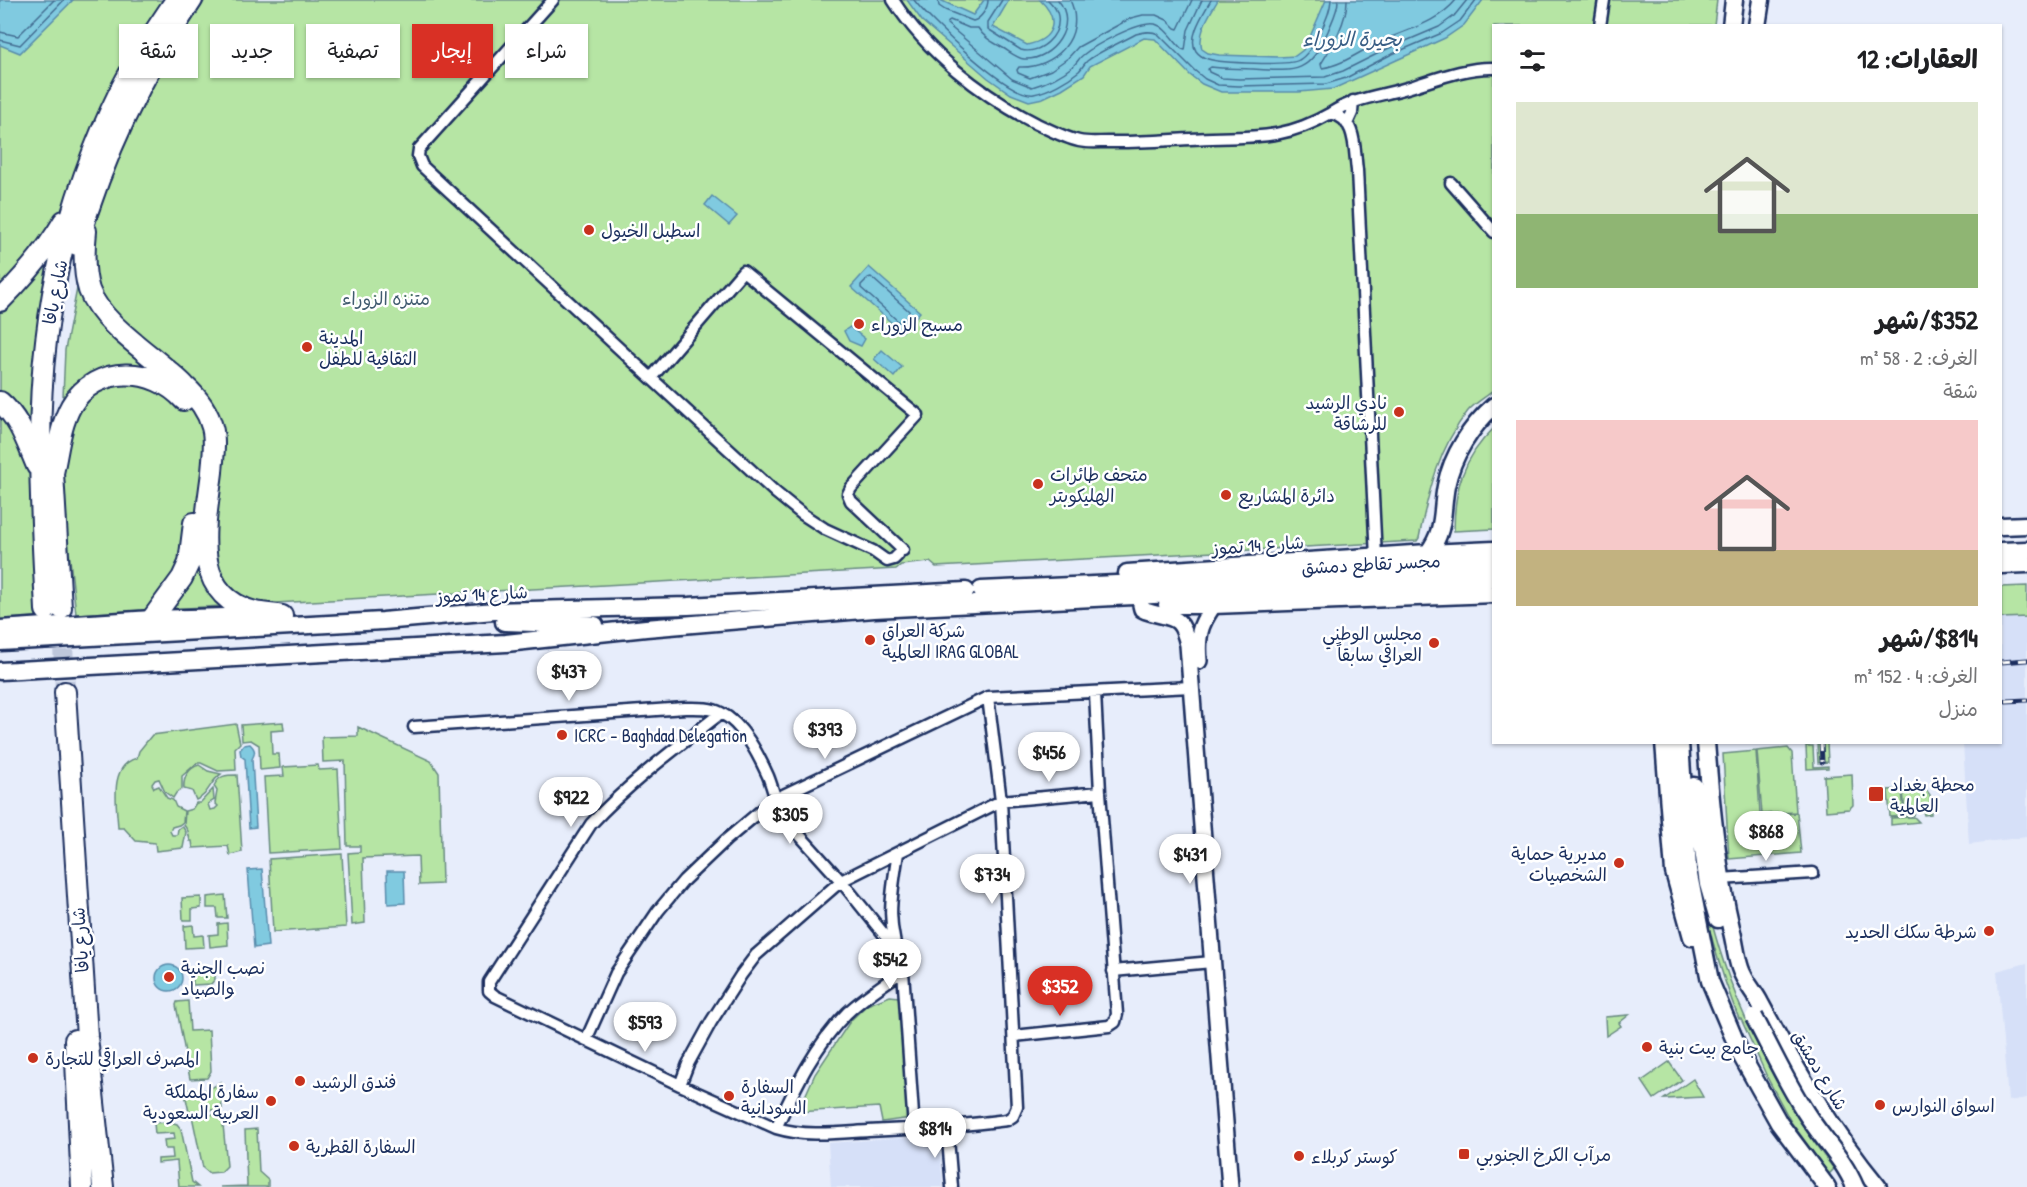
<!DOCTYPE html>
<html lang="ar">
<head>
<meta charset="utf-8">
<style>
  :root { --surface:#fff; --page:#f2f2f2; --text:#202124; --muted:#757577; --accent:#d93025 }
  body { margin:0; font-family:"Patrick Hand","Playpen Sans Arabic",sans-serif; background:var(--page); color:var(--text); direction:rtl; height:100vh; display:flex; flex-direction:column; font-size:22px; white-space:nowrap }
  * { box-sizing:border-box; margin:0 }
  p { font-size:20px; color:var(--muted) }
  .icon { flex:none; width:33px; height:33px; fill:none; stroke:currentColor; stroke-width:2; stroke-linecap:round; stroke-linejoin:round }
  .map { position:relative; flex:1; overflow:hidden; direction:ltr }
  .sheet { position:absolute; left:1492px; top:24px; width:510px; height:720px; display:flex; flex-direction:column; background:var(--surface); border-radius:0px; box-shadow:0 2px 4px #0004; direction:rtl }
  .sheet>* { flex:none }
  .guide { position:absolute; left:18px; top:24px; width:570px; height:54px; direction:rtl; display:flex; gap:12px }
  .price { position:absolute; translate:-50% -51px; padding:0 14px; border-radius:21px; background:#fff; color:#222; font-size:20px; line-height:39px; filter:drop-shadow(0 2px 3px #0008) }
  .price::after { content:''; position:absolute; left:50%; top:36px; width:18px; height:14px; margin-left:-9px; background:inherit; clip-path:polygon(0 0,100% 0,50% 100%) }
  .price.current { background:var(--accent); color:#fff }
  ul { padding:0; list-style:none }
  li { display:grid; align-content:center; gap:12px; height:318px; padding:0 24px }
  li span { display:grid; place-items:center; height:186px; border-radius:0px; color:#555 }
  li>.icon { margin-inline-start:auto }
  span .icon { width:108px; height:108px; fill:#fffc; stroke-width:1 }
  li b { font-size:26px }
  h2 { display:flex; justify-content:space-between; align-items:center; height:72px; padding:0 24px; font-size:26px }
  .tag { padding:0 21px; border-radius:0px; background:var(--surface); box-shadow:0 2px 4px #0004; font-size:21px; line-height:54px }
  .tag.current { background:var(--accent); color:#fff }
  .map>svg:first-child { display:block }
</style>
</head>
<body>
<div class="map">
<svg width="2027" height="1187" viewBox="0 0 2027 1187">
  <rect width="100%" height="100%" fill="#e7edfb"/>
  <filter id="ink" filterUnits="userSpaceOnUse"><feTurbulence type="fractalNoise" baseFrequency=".0167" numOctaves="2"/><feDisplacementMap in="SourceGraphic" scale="12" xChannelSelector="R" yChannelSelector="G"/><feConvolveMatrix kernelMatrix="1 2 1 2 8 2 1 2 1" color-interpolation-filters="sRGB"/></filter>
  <g filter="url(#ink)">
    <path fill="#d6e0f8" d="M2027,617v220l-58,7 -6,-101 38,-1v-124z
      M2027,963v135l-19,3 -11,-130z
      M939,1135l4,52h-112l-3,-44z"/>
    <path fill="#b6e5a4" stroke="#688a81" stroke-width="1.5" d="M0,0h163l-16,24 -29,50 -39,87 -20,59 -26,160 -3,92 6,145 -36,3z
      M205,0h1512l-3,25 -220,1v364c-8,7 -19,13 -26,21 -29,36 -40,82 -49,127l-2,3 -481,26 -6,-5 -29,3 -5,4 -820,45 -16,-146 5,-118 16,-82 37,-114 22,-53z
      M1494,428v101l-40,2c0,-42 9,-73 40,-103z
      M2027,586v31l-26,1v-31z
      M283,722l1,8 -13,1 1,23h7l1,14 -20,2 -1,-25 -8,-5 -9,1 -1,-16z
      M236,724l4,19 -5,5 1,22 -18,1 -17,-8h-4l-15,13v13l-6,4 -3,5 -8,-6 -6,-13 -4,1 -3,4 2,4 5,-2 8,12 6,2 3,7 8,4 -1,11 -4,3 -7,2 -2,4 2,4h5l1,-6 4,-3 4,6 -3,16 -27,3 -1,-8 -19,-2 -12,-13h-6c-1,-22 -10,-63 19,-70l2,-7 13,-16z
      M358,727l73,34 8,12 3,111 -23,1 -1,-29 -55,2 2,65 -13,2 -4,-72 12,-1v-6h-13l-2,-85 -22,1 -1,-25 36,-1z
      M1817,743h10l1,19 -10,1z
      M1806,746h7l1,21 14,-1v2l-21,1z
      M1788,748l4,5 4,59 -34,2 -5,-63z
      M1756,751l4,62 2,2 35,-2 4,40 -72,6 -6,-105z
      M199,765l9,6 13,3c-11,7 -12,21 -25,26l-4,-9 -8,-2c-1,-11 4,-21 15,-24z
      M318,765l1,5 19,-1 4,80 -74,4 -4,-76 20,-1 -1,-9z
      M1852,774l1,31 -4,4 -23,2 -2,-35z
      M237,775l5,77 -12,3 -2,-9 -35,2 -1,-7h-2l-2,-10 -4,-6 1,-14 7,-2 4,-6h4l13,-14 1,11 -6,4 2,6 5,-1 3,-3 -3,-3 2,-12 -3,-5c5,-11 12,-11 23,-11z
      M1925,788l5,7 1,19 -7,1 -1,-4h-8l-1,4 -9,1 -2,-27z
      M1902,789l2,27 -14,1 -2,-27z
      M1914,817l5,5 -28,3v-7z
      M342,854l4,73 -73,5 -4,-73z
      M1697,856c16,88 40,155 84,233 16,28 33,55 53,80l-5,5 -38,-52 -23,-43 -27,-60h-2c-22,-55 -35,-104 -46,-162z
      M225,895l2,23h-9l-1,-10h-10v-11z
      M201,897v11l-9,1v11h-9l-1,-22z
      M227,923l1,22 -18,2 -1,-12 9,-1v-10z
      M193,925l1,11 9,-1 1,12 -19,1 -1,-22z
      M209,967l6,6v6l-4,5 -18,1 -1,-17z
      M890,996l9,1 3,2 9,119 -29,4 -3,-15 -81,5 17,-38 36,-54 16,-15z
      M188,1001l2,30 19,-1 2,41 -4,7 -17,1 -14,-74 1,-3z
      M1629,1015l-10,8 2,3 -15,10 -1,-19z
      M1669,1062l13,18 -28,19 -12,-18z
      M1693,1079l10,18 -39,2z
      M220,1082l2,27 -33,3 -5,-23c13,4 26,2 36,-7z
      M222,1114l5,52 -6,6 -12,1 -6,-5 -11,-52z
      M170,1122l7,2 4,5 11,53 6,5h-19l-2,-26 -19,2v-4l15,-1 -1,-9h-7l-1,-9 11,-1 -1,-6 -19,1 -1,-11z
      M257,1129l2,43 9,8v7h-48l27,-1 -2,-56z"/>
    <path fill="#80cae0" stroke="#588cac" stroke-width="1.5" d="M0,0h73l-53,53 -20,-8z
      M907,0h33l33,15 11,-15h25l-16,27 34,18c28,-6 33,-26 13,-45h178c-8,14 -21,32 -16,49l6,4 11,2 60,2 16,-1 8,-6 6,-11 17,-39h157l-19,25 -19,13 -112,51 -34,3h-78l-19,-8 -12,-9 -35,-36 -11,-1 -54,28 -6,9 -22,14 -19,9 -14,3 -18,-7 -23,-16 -66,-57z
      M712,196l25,20 -8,9 -24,-20z
      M869,267l51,45 -18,20 -51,-45z
      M850,327l15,12 -4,7 -12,-5 -5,-10z
      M882,350l20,17 -8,10 -20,-18z
      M250,744c5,5 6,8 2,15l4,68 -7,1 -4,-69 -4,-3 -1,-6 4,-5z
      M262,869l6,77 -14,2 -6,-78z
      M387,871h17l1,32 -17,1z
      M156 978a13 13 0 1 1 26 0a13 13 0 1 1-26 0Z"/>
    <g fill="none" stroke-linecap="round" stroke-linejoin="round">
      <path stroke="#436d92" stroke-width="1.5" d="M914,0c15,20 96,99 120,94 15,-3 33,-13 45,-23 3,-3 5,-7 8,-10 14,-11 33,-18 49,-27 7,-2 15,-4 22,0l36,36 11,9 13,6 21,1 87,-2 20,-6 44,-23 52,-22 18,-12 16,-21
        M938,0l1,6 6,4 28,11c8,-2 15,-13 15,-21
        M1002,0l-14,22v7l33,21c19,5 40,-14 37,-34 -1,-7 -5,-11 -10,-16
        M1058,0c21,24 -5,61 -34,59 -7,-1 -14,-7 -21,-11 -10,-6 -19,-10 -25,-20h-9l-19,-8 -3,4 65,55 20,8c14,-4 29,-11 41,-21 4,-3 6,-8 10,-11 12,-10 56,-34 72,-31 11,3 19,18 27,25l3,1 3,-20 14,-30
        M1070,0c17,36 -15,69 -51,67l-2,3 1,3 12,5 21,-8 17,-12 10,-11 53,-29 12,-3h13l11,5 8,8 3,1 14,-29
        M1211,0c-7,13 -24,37 -15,51 3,4 8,7 12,8 12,4 82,7 91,1 14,-8 31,-44 32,-60
        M1338,0c0,11 -6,21 -10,31 -19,43 -31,41 -75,38 -14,-1 -28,0 -42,-2l-3,2 1,3 13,6 17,1 86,-2 18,-6 44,-22 52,-22 15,-11 13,-16
        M1347,0c0,22 -15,46 -26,64l1,4c22,-3 41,-19 60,-27 26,-12 55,-18 74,-41
        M0,32l18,4 36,-36
        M0,40l20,5 44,-45
        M871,277l38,34v3l-6,8h-4l-38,-34v-3l7,-7z"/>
      <path stroke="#bec7dc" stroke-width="20" stroke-dasharray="20 10" stroke-linecap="butt" d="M62,620l3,72"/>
      <g stroke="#1b2f5e" stroke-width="15">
        <path id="street" d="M553,0l-134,149 -1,7 4,10 229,212 92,-107 175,144 -67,73 -3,6 3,7 52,49
          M893,0c34,53 88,95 144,124 13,6 28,14 42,17 9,2 19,1 28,1 35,1 70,-3 105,-4 47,-1 76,0 119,-25 26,6 23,36 26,57l19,387
          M1600,26l4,-26
          M1331,113c23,-15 49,-17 76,-25 27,-8 58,-21 87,-20
          M1347,124l5,-11 1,-12
          M1451,183l43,49
          M651,378l125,115 26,21 23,15 48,22 14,10 7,-2 4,-4
          M721,713c-45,35 -91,69 -130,111l-102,158v9l6,5 185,89 96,43c30,9 61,5 92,3 47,-2 93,-5 139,-11l6,-4 4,-9 -16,-306 -13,-104
          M414,727l271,-19c12,0 25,-1 36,5 22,11 37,41 47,63 6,15 8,29 17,43l56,62 54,67
          M898,853c-8,49 -12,70 5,118l11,158
          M1720,879l93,-6
          M1113,971l99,-9
          M1014,1036l95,-10 6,-4 2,-8 -17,-222 -5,-99
          M586,1040l30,-67 42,-62 26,-31 42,-40 49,-41 213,-102 203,-10
          M680,1085l8,-21 23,-42 30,-47 15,-20 85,-74 160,-80 99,-9
          M947,1127l5,60
          M776,1128c19,-40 39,-83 71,-115 17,-16 37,-29 56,-42"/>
      </g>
      <g stroke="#1b2f5e" stroke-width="20">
        <path id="secondary" d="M1141,605l1,4 4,2c27,9 35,2 42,34l42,542
          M1199,661c-3,-30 3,-40 20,-64"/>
      </g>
      <g stroke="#1b2f5e" stroke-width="21">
        <path id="primary" d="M1731,26l3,-26
          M1757,26l4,-26
          M2001,526l26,-1
          M2001,551l26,-1
          M1428,553c18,-24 13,-41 18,-67 6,-30 25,-60 48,-80
          M2001,565l26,-1
          M1127,573l301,-20 66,-3
          M981,590l270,-12 243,-14
          M1167,605h46l281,-11
          M504,622l91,3
          M0,629l152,-10 111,-3
          M0,642l383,-21 111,-10 194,-5 278,-15
          M0,671l506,-28 140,-15 228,-19 620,-31
          M1664,742l10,130 18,65
          M1680,742l8,128 22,111 31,74 38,68 48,64
          M1706,742c5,65 11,127 26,190 3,12 4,24 8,36 4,13 14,23 20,35 35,65 71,127 118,184
          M1694,786l14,98 10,35"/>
      </g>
      <g stroke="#1b2f5e" stroke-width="24">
        <path id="highway" d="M86,231c-2,19 -3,40 3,59 13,36 69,68 96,96 12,11 23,25 27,41 4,14 1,31 0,45 -6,51 -24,122 43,140 9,2 19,2 27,4
          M77,245c26,-88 64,-170 115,-245
          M0,301c25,-25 46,-49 64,-80
          M0,402c20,17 27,41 37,64
          M53,473l8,135
          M53,473c5,-22 7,-47 18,-67 25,-42 83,-40 113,-6
          M46,610c-4,-89 -11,-180 0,-269 10,-87 36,-173 75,-252 16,-31 35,-60 55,-89
          M152,619l30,-41 7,-15 5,-40
          M65,692l22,345 16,150
          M75,1040l7,147"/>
      </g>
      <use href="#street" stroke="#fff" stroke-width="10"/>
      <use href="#secondary" stroke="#fff" stroke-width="15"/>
      <use href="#primary" stroke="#fff" stroke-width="16"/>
      <use href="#highway" stroke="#fff" stroke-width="20"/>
      <g stroke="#1b2f5e" stroke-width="5">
        <path id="rail" d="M2001,662l26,-2
          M2006,701l21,-1
          M1821,742l1,20"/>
      </g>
      <use href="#rail" stroke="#fff" stroke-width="3" stroke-dasharray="9" stroke-linecap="butt"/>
      <g stroke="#1b2f5e" stroke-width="21" stroke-linecap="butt">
        <path id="primary-bridge" d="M1754,1017c17,32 32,65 52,96 15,24 38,47 49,74"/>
      </g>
      <use href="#primary-bridge" stroke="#fff" stroke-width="16"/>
    </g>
  </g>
  <g fill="#c8321e" stroke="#fff" stroke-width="2">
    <circle cx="589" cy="230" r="6"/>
    <circle cx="859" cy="324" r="6"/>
    <circle cx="307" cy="347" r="6"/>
    <circle cx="1399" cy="412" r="6"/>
    <circle cx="1038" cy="484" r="6"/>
    <circle cx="1226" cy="495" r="6"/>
    <circle cx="870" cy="640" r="6"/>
    <circle cx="1434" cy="643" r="6"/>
    <circle cx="562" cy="735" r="6"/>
    <rect x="1868" y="786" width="16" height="16" rx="3"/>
    <circle cx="1619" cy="863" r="6"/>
    <circle cx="1989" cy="931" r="6"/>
    <circle cx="169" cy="977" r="6"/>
    <circle cx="1647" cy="1047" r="6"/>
    <circle cx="33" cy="1058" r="6"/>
    <circle cx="300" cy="1081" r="6"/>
    <circle cx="729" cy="1096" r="6"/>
    <circle cx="271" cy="1101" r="6"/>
    <circle cx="1880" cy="1105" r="6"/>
    <circle cx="294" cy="1146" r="6"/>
    <rect x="1458" y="1148" width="12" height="12" rx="3"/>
    <circle cx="1299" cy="1156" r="6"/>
  </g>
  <g text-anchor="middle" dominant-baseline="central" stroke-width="5" stroke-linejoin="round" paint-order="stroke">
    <g font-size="18" fill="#1b2f5e" stroke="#fff" text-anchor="start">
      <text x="601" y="230">اسطبل الخيول</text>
      <text x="871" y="324">مسبح الزوراء</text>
      <text x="319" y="337">المدينة<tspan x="319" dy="21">الثقافية للطفل</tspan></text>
      <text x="1387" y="402" text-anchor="end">نادي الرشيد<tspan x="1387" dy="21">للرشاقة</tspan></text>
      <text x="1050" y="474">متحف طائرات<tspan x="1050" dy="21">الهليكوبتر</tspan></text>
      <text x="1238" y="495">دائرة المشاريع</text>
      <text x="882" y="630">شركة العراق<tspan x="882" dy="21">العالمية IRAG GLOBAL</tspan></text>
      <text x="1422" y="633" text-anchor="end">مجلس الوطني<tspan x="1422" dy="21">العراقي سابقاً</tspan></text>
      <text x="574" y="735">ICRC - Baghdad Delegation</text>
      <text x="1890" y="784">محطة بغداد<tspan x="1890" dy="21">العالمية</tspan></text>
      <text x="1607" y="853" text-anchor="end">مديرية حماية<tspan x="1607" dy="21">الشخصيات</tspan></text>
      <text x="1977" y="931" text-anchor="end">شرطة سكك الحديد</text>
      <text x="181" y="967">نصب الجنية<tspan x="181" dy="21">والصياد</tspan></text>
      <text x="1659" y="1047">جامع بيت بنية</text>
      <text x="45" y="1058">المصرف العراقي للتجارة</text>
      <text x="312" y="1081">فندق الرشيد</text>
      <text x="741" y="1086">السفارة<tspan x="741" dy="21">السودانية</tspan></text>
      <text x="259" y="1091" text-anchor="end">سفارة المملكة<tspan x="259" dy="21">العربية السعودية</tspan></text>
      <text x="1892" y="1105">اسواق النوارس</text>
      <text x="306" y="1146">السفارة القطرية</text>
      <text x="1476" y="1154">مرآب الكرخ الجنوبي</text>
      <text x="1311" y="1156">كوستر كربلاء</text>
    </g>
    <g font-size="18" fill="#1b2f5e" stroke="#fff">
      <text transform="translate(55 292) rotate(-79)">شارع يافا</text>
      <text transform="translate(1258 545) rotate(-4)">شارع 14 تموز</text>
      <text transform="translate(1371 564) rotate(-3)">مجسر تقاطع دمشق</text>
      <text transform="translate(482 594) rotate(-3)">شارع 14 تموز</text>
      <text transform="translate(80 940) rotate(-94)">شارع يافا</text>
      <text transform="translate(1820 1070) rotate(59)">شارع دمشق</text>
    </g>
    <g font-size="18" fill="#425c70" stroke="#fff">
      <text x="386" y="298">متنزه الزوراء</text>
    </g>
    <g font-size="20" font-style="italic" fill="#395e85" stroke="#fff">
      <text x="1352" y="38">بحيرة الزوراء</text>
    </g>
  </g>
</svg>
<b class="price" style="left:569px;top:702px">$437</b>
<b class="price" style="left:825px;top:760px">$393</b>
<b class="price" style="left:1049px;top:783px">$456</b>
<b class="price" style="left:571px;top:828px">$922</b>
<b class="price" style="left:790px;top:845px">$305</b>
<b class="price" style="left:1766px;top:862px">$868</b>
<b class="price" style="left:1190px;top:885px">$431</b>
<b class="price" style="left:992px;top:905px">$734</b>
<b class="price" style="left:890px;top:990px">$542</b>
<b class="price current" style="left:1060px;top:1017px">$352</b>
<b class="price" style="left:645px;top:1053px">$593</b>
<b class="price" style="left:935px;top:1159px">$814</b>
<div class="guide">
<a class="tag">شراء</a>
<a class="tag current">إيجار</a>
<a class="tag">تصفية</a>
<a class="tag">جديد</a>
<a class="tag">شقة</a>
</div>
<section class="sheet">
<h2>العقارات: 12<svg class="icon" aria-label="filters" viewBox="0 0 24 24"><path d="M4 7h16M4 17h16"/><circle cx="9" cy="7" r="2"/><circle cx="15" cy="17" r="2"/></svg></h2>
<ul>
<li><span style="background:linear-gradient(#dfe7d0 60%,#8fb573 0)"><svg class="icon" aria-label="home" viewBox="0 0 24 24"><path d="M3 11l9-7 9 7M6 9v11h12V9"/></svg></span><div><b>$352/شهر</b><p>الغرف: 2 · 58 m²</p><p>شقة</p></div></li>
<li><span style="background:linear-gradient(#f6c9c9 70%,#c2b280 0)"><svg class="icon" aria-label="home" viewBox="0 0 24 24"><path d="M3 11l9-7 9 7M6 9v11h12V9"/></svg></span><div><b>$814/شهر</b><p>الغرف: 4 · 152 m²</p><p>منزل</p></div></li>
</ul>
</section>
</div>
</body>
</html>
